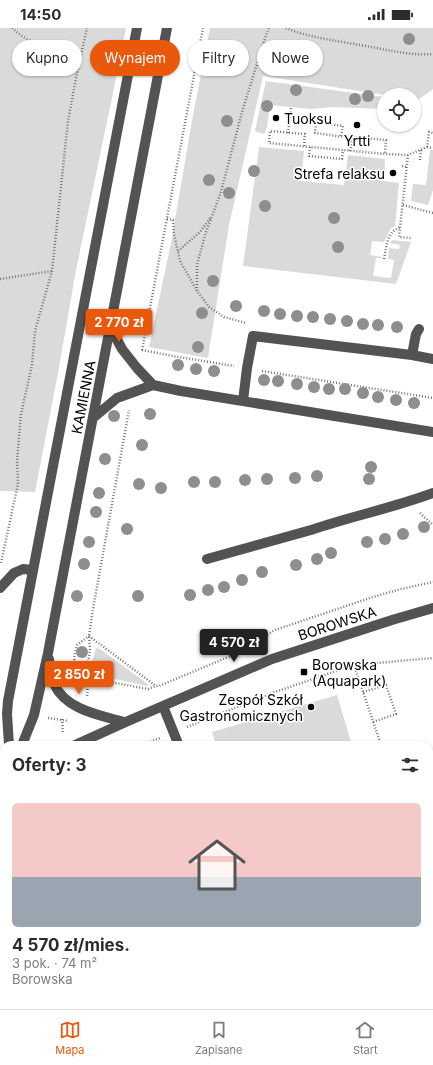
<!DOCTYPE html>
<html lang="pl">
<head>
<meta charset="utf-8">
<style>
  :root { --surface:#fff; --page:#f2f2f3; --text:#2b2b33; --muted:#7c7c81; --line:#e1e1e2; --accent:#ea580c }
  body { margin:0; font-family:Inter,sans-serif; background:var(--page); color:var(--text); height:100vh; display:flex; flex-direction:column; font-size:15px; white-space:nowrap }
  * { box-sizing:border-box; margin:0 }
  p { font-size:13px; color:var(--muted) }
  .icon { flex:none; width:22px; height:22px; fill:none; stroke:currentColor; stroke-width:2; stroke-linecap:round; stroke-linejoin:round }
  .map { position:relative; flex:1; overflow:hidden }
  .side { position:absolute; left:0px; top:713px; width:433px; height:268px; display:flex; flex-direction:column; background:var(--surface); border-radius:12px 12px 0 0; box-shadow:0 1px 3px #0004 }
  .side>* { flex:none }
  .banner { position:absolute; left:12px; top:12px; width:409px; height:36px; display:flex; gap:8px }
  .fabs { position:absolute; left:377px; top:60px; display:grid; gap:8px }
  .fabs a { display:grid; place-items:center; width:44px; height:44px; border-radius:50%; background:var(--surface); box-shadow:0 1px 3px #0004; font-size:20px }
  .price { position:absolute; translate:-50% -34px; padding:0 9px; border-radius:4px; background:var(--accent); color:#fff; font-size:13px; line-height:26px; filter:drop-shadow(0 1px 2px #0008) }
  .price::after { content:''; position:absolute; left:50%; top:24px; width:12px; height:9px; margin-left:-6px; background:inherit; clip-path:polygon(0 0,100% 0,50% 100%) }
  .price.active { background:#222; color:#fff }
  ul { padding:0; list-style:none }
  li { display:grid; align-content:center; gap:8px; height:212px; padding:0 12px }
  li+li { border-top:1px solid var(--line) }
  li span { display:grid; place-items:center; height:124px; border-radius:6px; color:#555 }
  li>.icon { margin-inline-start:auto }
  span .icon { width:72px; height:72px; fill:#fffc; stroke-width:1 }
  li b { font-size:17px }
  h2 { display:flex; justify-content:space-between; align-items:center; height:48px; padding:0 12px; font-size:17px }
  .chip { padding:0 14px; border-radius:18px; background:var(--surface); box-shadow:0 1px 3px #0004; font-size:14px; line-height:36px }
  .chip.active { background:var(--accent); color:#fff }
  .status { display:flex; justify-content:space-between; align-items:center; height:28px; padding:0 20px; background:var(--surface); direction:ltr }
  .status svg { height:11px; fill:currentColor }
  .dock { display:flex; justify-content:space-around; align-items:center; height:56px; border-top:1px solid var(--line); background:var(--surface); font-size:11px; color:var(--muted) }
  .dock a { display:grid; justify-items:center; gap:2px }
  .dock .active { color:var(--accent) }
  .map>svg:first-child { display:block }
</style>
</head>
<body>
<div class="status"><b>14:50</b><svg viewBox="0 0 49 12"><path d="M0 12V9h3v3zM5 12V6h3v6zM10 12V3h3v9zM15 12V0h3v12zM26 1h20v11H26zM47 4h2v5h-2z"/></svg></div>
<div class="map">
<svg width="433" height="981" viewBox="0 0 433 981">
  <rect width="100%" height="100%" fill="#fff"/>
  <path fill="#dadada" d="M0,0h126l-13,65 -37,177 -18,103 -23,119 -35,-1z
    M210,0h223v61l-15,11 -4,-1v-4h-29l-122,-19 -34,149 -21,133 -59,-11 22,-104 22,-128z
    M266,53l118,16v12l-51,-2 -23,2 -40,-4 -3,22 -3,7 -9,-3z
    M259,119l45,4 -3,30 43,4 4,-30 37,4 -1,22 15,2 -4,43 -4,2 -7,14 -12,-1 -2,14 12,2v1h-6l-3,18 18,2 3,-18 -6,-1 1,-11 10,1 1,-4 -10,-2 2,-3 19,2 -15,42 -153,-18z
    M430,122h3v40l-5,15 -17,-4 2,-17 13,1z
    M96,620l4,1 49,36 -2,1 -55,-12 -1,-4 4,-20z
    M337,667l15,50h-136l-4,-13z
    M429,800h4v181h-210v-4h206z
    M4,937v40h55l-1,4h-58v-27z"/>
  <g fill="none" stroke-linecap="round" stroke-linejoin="round">
    <path stroke="#757575" stroke-width="2.5" stroke-dasharray="1 2" stroke-linecap="butt" d="M12,0c20,18 44,24 69,30
      M286,0c21,9 51,13 74,17 25,4 48,11 73,9
      M288,105l3,-25
      M341,108l2,-10 -27,-4 -1,11 37,5
      M304,118l1,-12 -35,-3 -1,12 116,11 23,1 19,-8 2,-15 4,1
      M310,119l-1,9 33,3 1,-9
      M427,119l6,1
      M350,123l2,-14 34,3 -1,14
      M408,127l-9,82 12,1
      M420,132l1,-11
      M402,138l5,1
      M403,177l30,8
      M167,191l6,1 1,14 6,27 17,30 12,16 15,10 22,6
      M178,223l22,-19 11,-15
      M384,231c3,-13 2,-26 16,-32
      M0,251l52,-8
      M197,263v-26l8,-30 16,-43 21,-80 24,-77 3,-7
      M142,322l61,-322
      M142,322l31,6 61,10
      M262,343l171,27
      M420,485l13,12
      M1,535l17,-79 -1,-23 4,-47 11,-49 3,-34 17,-60 16,-150 8,-43 11,-50
      M89,608l67,50
      M354,637l27,80
      M89,650l59,11 8,-3h3l86,-36 13,-10 17,-10 98,-33 28,-8 32,-7
      M88,651l1,-1 -2,-8 3,-20 -1,-14 4,-27 36,-199
      M78,663l5,-8
      M363,664l23,-7 10,29 -23,8
      M87,668c3,-15 -9,-20 -12,-32 -2,-7 1,-13 2,-19l12,-9
      M48,690l20,3
      M62,691l1,13
      M187,699l88,-35 79,-27 79,-7
      M142,717l18,-7
      M429,744h4
      M429,761h4
      M429,785l4,1
      M429,924h4
      M0,934l4,-17"/>
    <path stroke="#535353" stroke-width="10" d="M412,327l4,-21 3,-5
      M153,357l28,6 252,41
      M243,373l4,-33 6,-32 159,19 21,4
      M93,390l24,-20 36,-13 -16,-17 -15,-19 -12,-22
      M207,531l104,-29c41,-14 82,-22 122,-37
      M0,560l14,-15 9,-4 10,1
      M49,631c1,8 2,17 5,25 12,26 45,31 70,38
      M163,678l14,35
      M9,717l-2,-31 1,-13 129,-673
      M22,717l12,-30 14,-62 119,-625
      M75,717l53,-24 144,-62 120,-39 41,-12
      M0,751l4,-2
      M0,786l4,-17
      M429,818h4
      M0,888l4,1
      M70,981l1,-4
      M160,981l1,-4"/>
  </g>
  <g fill="#8e8e8e">
    <circle cx="409" cy="11" r="6"/>
    <circle cx="296" cy="62" r="6"/>
    <circle cx="368" cy="68" r="6"/>
    <circle cx="355" cy="71" r="6"/>
    <circle cx="267" cy="78" r="6"/>
    <circle cx="227" cy="93" r="6"/>
    <circle cx="254" cy="143" r="6"/>
    <circle cx="209" cy="152" r="6"/>
    <circle cx="229" cy="165" r="6"/>
    <circle cx="265" cy="178" r="6"/>
    <circle cx="334" cy="190" r="6"/>
    <circle cx="338" cy="219" r="6"/>
    <circle cx="213" cy="253" r="6"/>
    <circle cx="236" cy="278" r="6"/>
    <circle cx="264" cy="283" r="6"/>
    <circle cx="202" cy="285" r="6"/>
    <circle cx="280" cy="286" r="6"/>
    <circle cx="297" cy="288" r="6"/>
    <circle cx="313" cy="289" r="6"/>
    <circle cx="330" cy="291" r="6"/>
    <circle cx="347" cy="293" r="6"/>
    <circle cx="363" cy="296" r="6"/>
    <circle cx="378" cy="297" r="6"/>
    <circle cx="397" cy="299" r="6"/>
    <circle cx="198" cy="319" r="6"/>
    <circle cx="178" cy="337" r="6"/>
    <circle cx="196" cy="341" r="6"/>
    <circle cx="214" cy="343" r="6"/>
    <circle cx="264" cy="352" r="6"/>
    <circle cx="278" cy="353" r="6"/>
    <circle cx="297" cy="356" r="6"/>
    <circle cx="314" cy="359" r="6"/>
    <circle cx="329" cy="361" r="6"/>
    <circle cx="345" cy="361" r="6"/>
    <circle cx="363" cy="365" r="6"/>
    <circle cx="378" cy="369" r="6"/>
    <circle cx="396" cy="372" r="6"/>
    <circle cx="414" cy="375" r="6"/>
    <circle cx="150" cy="386" r="6"/>
    <circle cx="114" cy="388" r="6"/>
    <circle cx="142" cy="417" r="6"/>
    <circle cx="105" cy="431" r="6"/>
    <circle cx="371" cy="439" r="6"/>
    <circle cx="317" cy="448" r="6"/>
    <circle cx="295" cy="450" r="6"/>
    <circle cx="267" cy="451" r="6"/>
    <circle cx="369" cy="451" r="6"/>
    <circle cx="245" cy="452" r="6"/>
    <circle cx="194" cy="454" r="6"/>
    <circle cx="215" cy="454" r="6"/>
    <circle cx="139" cy="456" r="6"/>
    <circle cx="161" cy="460" r="6"/>
    <circle cx="99" cy="465" r="6"/>
    <circle cx="96" cy="484" r="6"/>
    <circle cx="424" cy="499" r="6"/>
    <circle cx="127" cy="501" r="6"/>
    <circle cx="403" cy="506" r="6"/>
    <circle cx="385" cy="511" r="6"/>
    <circle cx="89" cy="514" r="6"/>
    <circle cx="367" cy="514" r="6"/>
    <circle cx="331" cy="525" r="6"/>
    <circle cx="317" cy="531" r="6"/>
    <circle cx="84" cy="536" r="6"/>
    <circle cx="296" cy="537" r="6"/>
    <circle cx="262" cy="544" r="6"/>
    <circle cx="242" cy="552" r="6"/>
    <circle cx="224" cy="559" r="6"/>
    <circle cx="208" cy="562" r="6"/>
    <circle cx="190" cy="567" r="6"/>
    <circle cx="77" cy="568" r="6"/>
    <circle cx="138" cy="568" r="6"/>
    <circle cx="82" cy="624" r="6"/>
  </g>
  <g fill="#000" stroke="#fff" stroke-width="1.5">
    <circle cx="276" cy="90" r="4"/>
    <circle cx="357" cy="97" r="4"/>
    <circle cx="393" cy="145" r="4"/>
    <rect x="300" y="640" width="8" height="8" rx="2"/>
    <circle cx="311" cy="679" r="4"/>
  </g>
  <g text-anchor="middle" dominant-baseline="central" stroke-width="3" stroke-linejoin="round" paint-order="stroke">
    <g font-size="14" fill="#000" stroke="#fff" text-anchor="start">
      <text x="284" y="90">Tuoksu</text>
      <text x="357" y="112" text-anchor="middle">Yrtti</text>
      <text x="385" y="145" text-anchor="end">Strefa relaksu</text>
      <text x="312" y="636">Borowska<tspan x="312" dy="16">(Aquapark)</tspan></text>
      <text x="303" y="671" text-anchor="end">Zespół Szkół<tspan x="303" dy="16">Gastronomicznych</tspan></text>
    </g>
    <g font-size="14" fill="#000" stroke="#fff">
      <text transform="translate(83 369) rotate(-79)">KAMIENNA</text>
      <text transform="translate(337 595) rotate(-18)">BOROWSKA</text>
    </g>
  </g>
</svg>
<div class="fabs">
<a><svg class="icon" aria-label="locate" viewBox="0 0 24 24"><circle cx="12" cy="12" r="6"/><path d="M12 2v4M12 18v4M2 12h4M18 12h4"/></svg></a>
</div>
<b class="price" style="left:119px;top:315px">2 770 zł</b>
<b class="price active" style="left:234px;top:635px">4 570 zł</b>
<b class="price" style="left:79px;top:667px">2 850 zł</b>
<div class="banner">
<a class="chip">Kupno</a>
<a class="chip active">Wynajem</a>
<a class="chip">Filtry</a>
<a class="chip">Nowe</a>
</div>
<section class="side">
<h2>Oferty: 3<svg class="icon" aria-label="filters" viewBox="0 0 24 24"><path d="M4 7h16M4 17h16"/><circle cx="9" cy="7" r="2"/><circle cx="15" cy="17" r="2"/></svg></h2>
<ul>
<li><span style="background:linear-gradient(#f6c9c9 60%,#9aa5b1 0)"><svg class="icon" aria-label="home" viewBox="0 0 24 24"><path d="M3 11l9-7 9 7M6 9v11h12V9"/></svg></span><div><b>4 570 zł/mies.</b><p>3 pok. · 74 m²</p><p>Borowska</p></div></li>
</ul>
</section>
</div>
<nav class="dock">
<a class="active"><svg class="icon" aria-label="map" viewBox="0 0 24 24"><path d="M3 6l6-2 6 2 6-2v14l-6 2-6-2-6 2zM9 4v14M15 6v14"/></svg>Mapa</a>
<a><svg class="icon" aria-label="saved" viewBox="0 0 24 24"><path d="M7 4h10v16l-5-4-5 4z"/></svg>Zapisane</a>
<a><svg class="icon" aria-label="home" viewBox="0 0 24 24"><path d="M3 11l9-7 9 7M6 9v11h12V9"/></svg>Start</a>
</nav>
</body>
</html>
